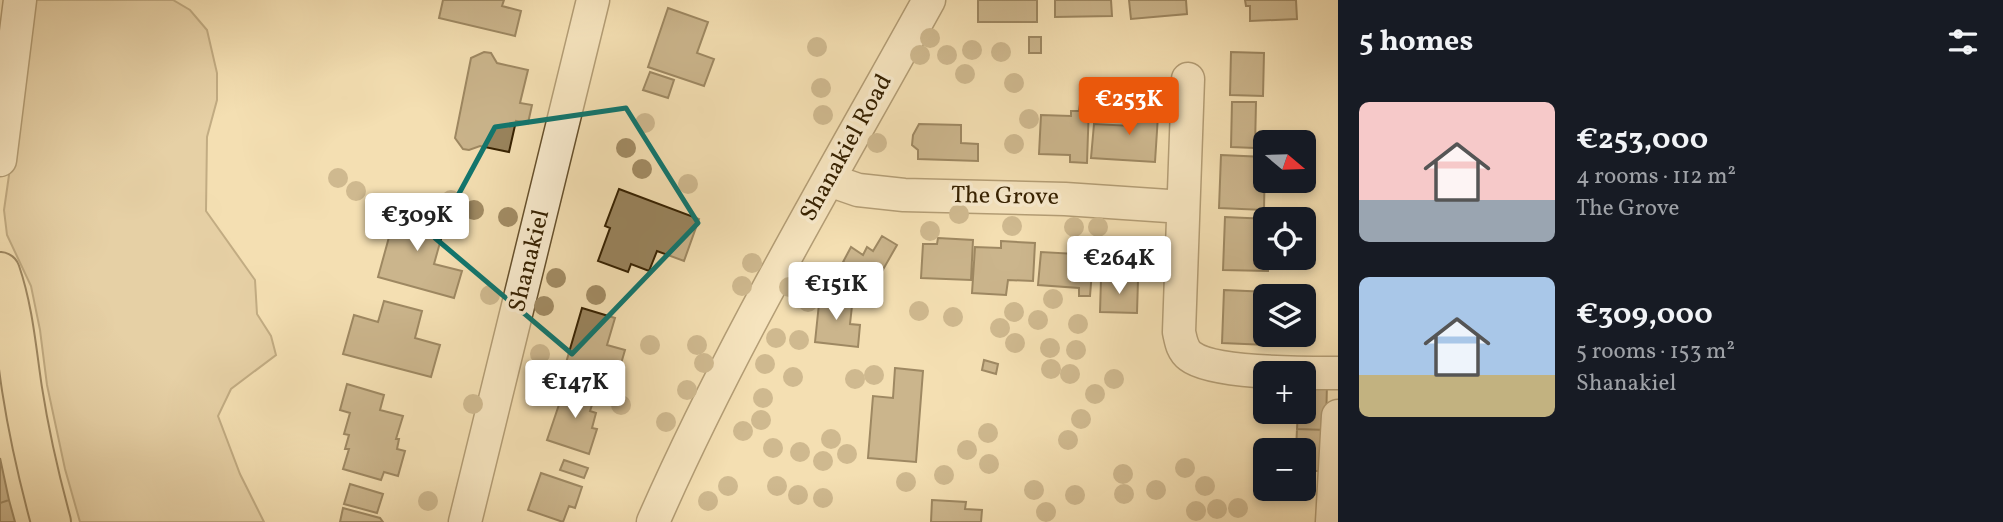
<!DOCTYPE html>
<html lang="en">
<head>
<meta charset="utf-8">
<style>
  :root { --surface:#171b24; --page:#242831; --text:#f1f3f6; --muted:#9ea1a6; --accent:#ea580c }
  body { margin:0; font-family:Vollkorn,serif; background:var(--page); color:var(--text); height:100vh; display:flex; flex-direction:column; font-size:26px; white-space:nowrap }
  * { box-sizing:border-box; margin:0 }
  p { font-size:23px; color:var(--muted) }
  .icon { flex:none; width:38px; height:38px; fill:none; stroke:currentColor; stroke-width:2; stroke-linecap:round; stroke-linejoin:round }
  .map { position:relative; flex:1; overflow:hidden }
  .sheet { display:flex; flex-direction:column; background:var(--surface); width:665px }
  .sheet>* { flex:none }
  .needle { width:46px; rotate:109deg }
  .controls { position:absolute; left:1253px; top:130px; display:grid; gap:14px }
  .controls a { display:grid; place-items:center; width:63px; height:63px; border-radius:10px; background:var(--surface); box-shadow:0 4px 10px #0003; font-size:35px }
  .price { position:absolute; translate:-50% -60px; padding:0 16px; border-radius:7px; background:#fff; color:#222; font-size:23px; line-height:46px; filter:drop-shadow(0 2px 4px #0008) }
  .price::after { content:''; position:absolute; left:50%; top:42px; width:21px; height:16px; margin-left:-10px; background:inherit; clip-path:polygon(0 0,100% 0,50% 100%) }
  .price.current { background:var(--accent); color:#fff }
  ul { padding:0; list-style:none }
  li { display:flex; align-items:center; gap:21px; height:175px; padding:0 21px }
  li span { display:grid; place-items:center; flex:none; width:196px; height:140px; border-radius:10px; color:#555 }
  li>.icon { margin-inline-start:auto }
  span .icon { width:84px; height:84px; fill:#fffc; stroke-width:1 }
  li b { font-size:30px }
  h2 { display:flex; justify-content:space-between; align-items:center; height:84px; padding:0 21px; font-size:30px }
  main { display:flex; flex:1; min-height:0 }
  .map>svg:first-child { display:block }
</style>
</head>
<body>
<main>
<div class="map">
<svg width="1338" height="522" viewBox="0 0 1338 522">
  <rect width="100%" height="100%" fill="#f4dfb2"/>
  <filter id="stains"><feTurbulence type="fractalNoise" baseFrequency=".00286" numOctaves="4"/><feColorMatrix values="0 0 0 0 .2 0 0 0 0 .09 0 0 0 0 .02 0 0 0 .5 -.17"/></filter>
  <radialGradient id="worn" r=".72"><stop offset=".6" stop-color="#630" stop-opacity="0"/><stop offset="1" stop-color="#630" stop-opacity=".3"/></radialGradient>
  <path fill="#d4bf94" stroke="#85704a" stroke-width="2" d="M34,0h139l17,10 17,20 10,43v27l-10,37 -1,74 49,69 2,34 14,22 5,19 -45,34 -13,27 22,58 24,48h-184l-15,-53 -18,-84 -7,-55 -9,-44 -24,-51 -3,-25z"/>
  <path fill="#99845d" stroke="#362100" stroke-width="2" d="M443,0h61l-2,6 19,5 -6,25 -76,-18z
    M978,0h59v22h-59z
    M1055,0h56l1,16 -57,1z
    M1129,0h57l1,14 -56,5z
    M1245,0h51l1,19 -47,2v-15h-4z
    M668,8l40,14 -11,31 17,6 -10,27 -56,-19z
    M1029,37h12v16h-12z
    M484,52l7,1 6,10 31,7 -8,33 12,2 -4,18 -12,-2 -7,31 -29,-6 -11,4 -6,-1 -8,-11 16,-80z
    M1231,52l33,1 -1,43 -33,-1z
    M650,72l24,8 -6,18 -25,-8z
    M1141,99l18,1 -4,62 -64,-4 3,-34 38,2z
    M1232,102h24l-1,46 -24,-1z
    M1080,104h9l-2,59 -17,-1v-7l-31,-1 2,-39 30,1v-5h8z
    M919,124l42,1v18l17,1v17l-60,-2v-9l-6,-5 1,-10z
    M1221,155l44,2 -1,53 -45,-2z
    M619,189l80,30 -15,42 -27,-10 -8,20 -18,-7 -3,8 -30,-11 12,-33 -5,-2z
    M399,201l39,11 -7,24 10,3 -7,25 28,7 -8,27 -76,-21z
    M1225,217l44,2h-4v38h4l-1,14 -45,-1z
    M882,236l15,9 -29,51 -28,-16 9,-15 -6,-3 8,-15 12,8 4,-8 6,4z
    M938,238l35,2 -2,40 -50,-2 2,-34h14z
    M1001,241l34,2 -2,38 -25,-1 -2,15 -34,-2 3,-46 26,1z
    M1076,245l18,1 -4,50h-11v-8l-41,-3 3,-33 35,2z
    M1101,279l37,1 -1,33 -37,-1z
    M1224,290l45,2v4h-4l2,49 -45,-2z
    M820,294l33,3 -3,27 10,1 -2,22 -43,-5z
    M384,301l38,10 -7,27 25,7 -9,32 -88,-23 11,-39 24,7z
    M582,308l33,10 -8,27 18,5 -11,38 -51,-15z
    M984,360l14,4 -2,10 -14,-4z
    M895,368l28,3 -7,91 -48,-4 5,-62 20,2z
    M1304,380l23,1 -1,49 -29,-1 1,-18h6z
    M347,384l37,11 -4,15 23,6 -7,23h3l-2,10 8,2 -7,25 -14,-4 -3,8 -38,-11 6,-20h-4l4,-14 -5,-1 6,-21 -10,-3z
    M566,384l30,9 -6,18 6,2 -4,15 5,1 -8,25 -42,-14z
    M1297,429l29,1 -2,41h-20v-21h-8z
    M0,458l9,42 -9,3z
    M564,460l24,8 -4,10 -24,-8z
    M541,473l41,14 -7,21 -6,-2 -6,16 -35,-12z
    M350,484l33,10 -6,19 -33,-9z
    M9,500l6,22h-15v-19z
    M932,500l34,2 -1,7 17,1 -1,12h-50z
    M343,508l37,10 3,4h-43z"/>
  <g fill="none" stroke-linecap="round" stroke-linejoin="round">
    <g stroke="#66502c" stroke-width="35">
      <path id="minor" d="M1188,79l-9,253c2,9 3,18 11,24 23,18 117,17 148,17
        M0,160l20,-160
        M829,180l29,10 46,5 161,4 118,8
        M465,522l128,-522
        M653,522c79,-180 181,-350 276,-522
        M1332,522l6,-106"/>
    </g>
    <g stroke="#362100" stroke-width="42">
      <path id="major" d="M0,272c13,38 16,77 22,117 7,45 17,89 29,133"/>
    </g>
    <use href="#minor" stroke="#f8eacd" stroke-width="32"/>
    <use href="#major" stroke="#f4dfb2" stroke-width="38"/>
  </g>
  <g fill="#a28c64">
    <circle cx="930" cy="38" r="10"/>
    <circle cx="817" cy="47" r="10"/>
    <circle cx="972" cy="50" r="10"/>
    <circle cx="1001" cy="52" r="10"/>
    <circle cx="920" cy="55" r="10"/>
    <circle cx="947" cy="55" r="10"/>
    <circle cx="965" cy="74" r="10"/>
    <circle cx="1014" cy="83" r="10"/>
    <circle cx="821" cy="88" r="10"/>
    <circle cx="823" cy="115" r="10"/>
    <circle cx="1029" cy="119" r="10"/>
    <circle cx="645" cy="123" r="10"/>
    <circle cx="877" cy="143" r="10"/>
    <circle cx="1014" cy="144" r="10"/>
    <circle cx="626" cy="148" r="10"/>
    <circle cx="642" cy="169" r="10"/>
    <circle cx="338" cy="178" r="10"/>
    <circle cx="688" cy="184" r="10"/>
    <circle cx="356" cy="191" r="10"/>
    <circle cx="451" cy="200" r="10"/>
    <circle cx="474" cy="210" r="10"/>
    <circle cx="959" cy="214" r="10"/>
    <circle cx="508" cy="217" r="10"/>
    <circle cx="1012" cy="226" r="10"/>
    <circle cx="1074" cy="227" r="10"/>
    <circle cx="1098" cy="227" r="10"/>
    <circle cx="930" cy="231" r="10"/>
    <circle cx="752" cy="263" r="10"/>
    <circle cx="556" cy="278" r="10"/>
    <circle cx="742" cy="286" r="10"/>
    <circle cx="789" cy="287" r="10"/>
    <circle cx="823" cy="287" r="10"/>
    <circle cx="490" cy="295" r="10"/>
    <circle cx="596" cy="295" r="10"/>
    <circle cx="1053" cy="299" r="10"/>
    <circle cx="808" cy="302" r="10"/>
    <circle cx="544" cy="306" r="10"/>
    <circle cx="919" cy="311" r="10"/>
    <circle cx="1014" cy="312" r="10"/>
    <circle cx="953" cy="317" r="10"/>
    <circle cx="1038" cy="320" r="10"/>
    <circle cx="1078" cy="324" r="10"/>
    <circle cx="1000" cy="328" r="10"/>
    <circle cx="776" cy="338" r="10"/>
    <circle cx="799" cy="340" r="10"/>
    <circle cx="1015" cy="343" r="10"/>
    <circle cx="650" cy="345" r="10"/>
    <circle cx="697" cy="345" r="10"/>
    <circle cx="1050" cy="348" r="10"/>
    <circle cx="1076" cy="350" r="10"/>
    <circle cx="540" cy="354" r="10"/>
    <circle cx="704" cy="363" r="10"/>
    <circle cx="765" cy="364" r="10"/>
    <circle cx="1051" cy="369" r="10"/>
    <circle cx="1070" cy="374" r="10"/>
    <circle cx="874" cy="375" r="10"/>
    <circle cx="793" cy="377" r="10"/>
    <circle cx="855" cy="379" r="10"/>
    <circle cx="1114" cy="379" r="10"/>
    <circle cx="687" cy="390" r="10"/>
    <circle cx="1095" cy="394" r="10"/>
    <circle cx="763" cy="398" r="10"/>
    <circle cx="473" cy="404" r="10"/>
    <circle cx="621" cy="405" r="10"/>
    <circle cx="1081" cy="419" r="10"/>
    <circle cx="761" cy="420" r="10"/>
    <circle cx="666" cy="422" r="10"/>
    <circle cx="743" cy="431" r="10"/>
    <circle cx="988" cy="433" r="10"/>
    <circle cx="831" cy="439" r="10"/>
    <circle cx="1068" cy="440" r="10"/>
    <circle cx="773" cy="448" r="10"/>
    <circle cx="967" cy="450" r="10"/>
    <circle cx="800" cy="452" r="10"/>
    <circle cx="847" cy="454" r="10"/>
    <circle cx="823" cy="461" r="10"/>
    <circle cx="989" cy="464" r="10"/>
    <circle cx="1185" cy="468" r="10"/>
    <circle cx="1123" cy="474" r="10"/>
    <circle cx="944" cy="475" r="10"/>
    <circle cx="906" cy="482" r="10"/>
    <circle cx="728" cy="486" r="10"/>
    <circle cx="777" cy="486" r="10"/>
    <circle cx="1205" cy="486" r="10"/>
    <circle cx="1034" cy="490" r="10"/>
    <circle cx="1156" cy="490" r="10"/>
    <circle cx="1124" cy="494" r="10"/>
    <circle cx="798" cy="495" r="10"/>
    <circle cx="1075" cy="495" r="10"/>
    <circle cx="823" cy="498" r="10"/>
    <circle cx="428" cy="501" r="10"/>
    <circle cx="708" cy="501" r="10"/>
    <circle cx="1238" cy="508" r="10"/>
    <circle cx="1217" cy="509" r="10"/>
    <circle cx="1196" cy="511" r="10"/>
    <circle cx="1046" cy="512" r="10"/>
  </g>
  <path d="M0 0H1338V522H0ZM626,108l72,115 -126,131 -137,-116 60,-111z" fill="#f4dfb2" fill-opacity=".55" fill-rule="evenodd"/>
  <path fill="none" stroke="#0f766e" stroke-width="5" stroke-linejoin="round" d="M626,108l72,115 -126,131 -137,-116 60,-111z"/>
  <g text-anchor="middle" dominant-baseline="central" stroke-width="7" stroke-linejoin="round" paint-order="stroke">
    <g font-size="24" fill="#362100" stroke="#f8eacd">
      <text transform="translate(847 148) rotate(-61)">Shanakiel Road</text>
      <text transform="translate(1005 197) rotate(1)">The Grove</text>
      <text transform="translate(530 261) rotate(-76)">Shanakiel</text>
    </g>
  </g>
  <rect width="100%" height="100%" filter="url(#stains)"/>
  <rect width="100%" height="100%" fill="url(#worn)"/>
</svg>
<div class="controls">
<a><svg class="needle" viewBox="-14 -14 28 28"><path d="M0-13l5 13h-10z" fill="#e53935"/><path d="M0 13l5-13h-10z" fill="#9ea1a6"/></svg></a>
<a><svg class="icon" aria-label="locate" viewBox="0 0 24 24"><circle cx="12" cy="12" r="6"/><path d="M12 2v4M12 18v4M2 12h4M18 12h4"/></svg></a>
<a><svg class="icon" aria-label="layers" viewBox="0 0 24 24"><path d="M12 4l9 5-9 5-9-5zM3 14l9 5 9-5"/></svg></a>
<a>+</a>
<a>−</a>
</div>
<b class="price current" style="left:1129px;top:137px">€253K</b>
<b class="price" style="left:417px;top:253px">€309K</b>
<b class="price" style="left:1119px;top:296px">€264K</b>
<b class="price" style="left:836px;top:322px">€151K</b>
<b class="price" style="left:575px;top:420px">€147K</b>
</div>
<section class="sheet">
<h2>5 homes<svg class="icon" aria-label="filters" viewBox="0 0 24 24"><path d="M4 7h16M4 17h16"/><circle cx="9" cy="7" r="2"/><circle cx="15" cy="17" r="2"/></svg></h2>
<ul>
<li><span style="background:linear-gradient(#f6c9c9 70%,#9aa5b1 0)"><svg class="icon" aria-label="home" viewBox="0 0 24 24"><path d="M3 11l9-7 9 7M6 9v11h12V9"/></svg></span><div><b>€253,000</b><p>4 rooms · 112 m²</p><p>The Grove</p></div></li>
<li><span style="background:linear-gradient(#a9c7e8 70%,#c2b280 0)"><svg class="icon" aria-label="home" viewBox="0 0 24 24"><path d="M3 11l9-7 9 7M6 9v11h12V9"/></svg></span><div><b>€309,000</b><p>5 rooms · 153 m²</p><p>Shanakiel</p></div></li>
</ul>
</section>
</main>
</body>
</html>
